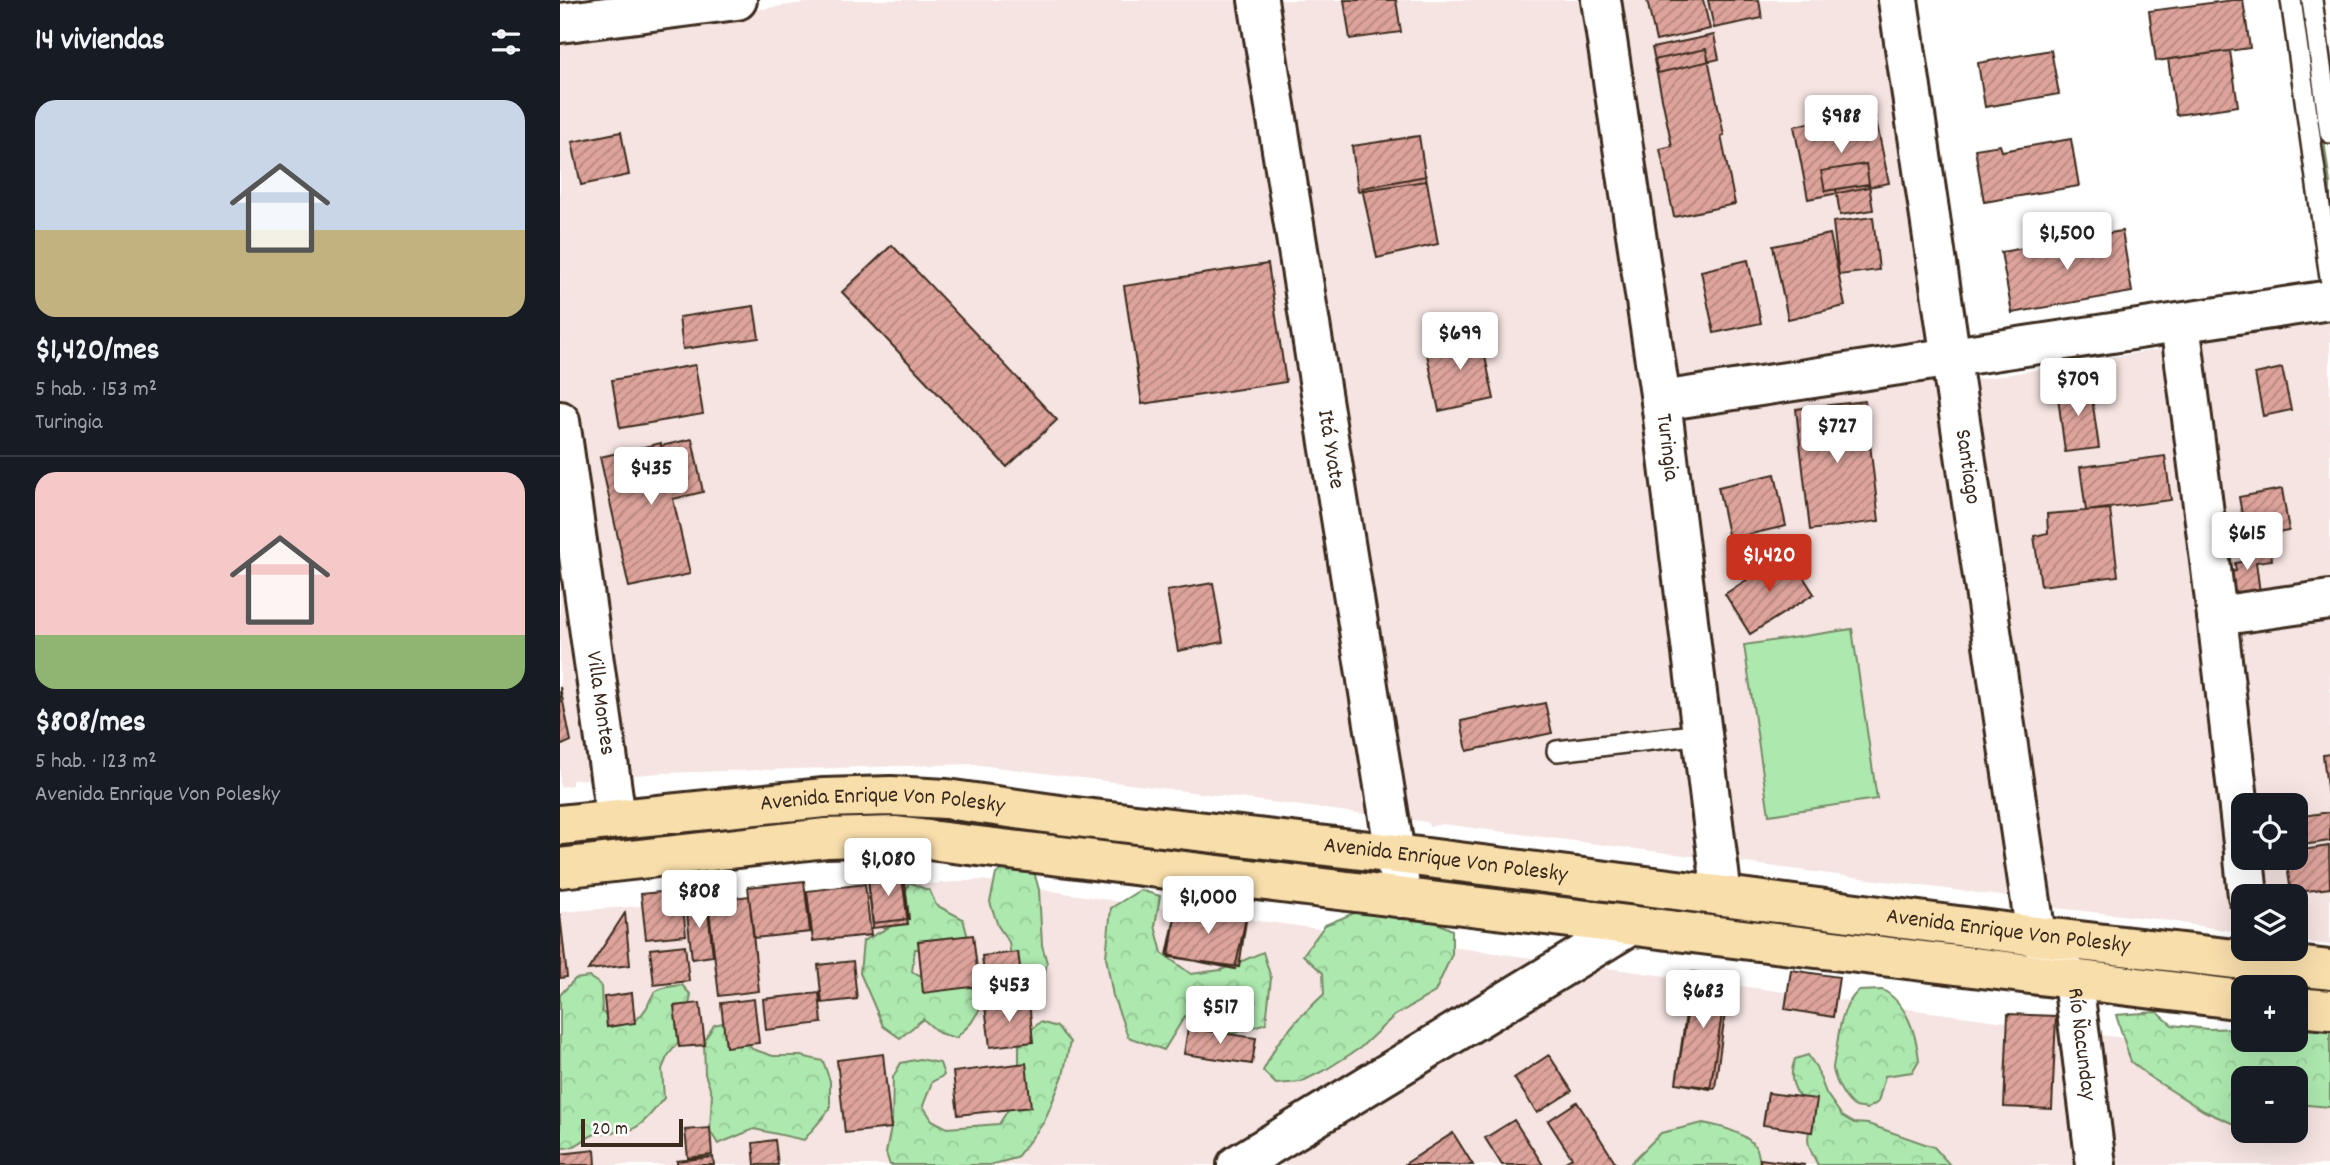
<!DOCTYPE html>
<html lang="es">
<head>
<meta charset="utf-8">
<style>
  :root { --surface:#171b24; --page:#242831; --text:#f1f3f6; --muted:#9ea1a6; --line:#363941; --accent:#c8321e }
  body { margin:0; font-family:Dekko,sans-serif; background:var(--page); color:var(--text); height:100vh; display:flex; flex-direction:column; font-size:26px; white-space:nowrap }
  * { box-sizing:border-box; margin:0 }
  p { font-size:23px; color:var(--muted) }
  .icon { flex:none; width:38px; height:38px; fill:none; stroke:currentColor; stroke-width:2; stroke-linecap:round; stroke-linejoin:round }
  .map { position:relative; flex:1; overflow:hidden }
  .panel { display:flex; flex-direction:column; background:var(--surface); width:560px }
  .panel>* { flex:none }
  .buttons { position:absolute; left:1671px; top:793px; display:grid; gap:14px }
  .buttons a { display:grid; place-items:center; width:77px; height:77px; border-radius:14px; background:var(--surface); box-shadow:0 7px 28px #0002; font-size:35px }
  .scale { position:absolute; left:21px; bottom:18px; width:102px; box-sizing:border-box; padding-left:7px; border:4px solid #3b2a1e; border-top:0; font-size:19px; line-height:24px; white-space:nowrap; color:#3b2a1e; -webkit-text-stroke:5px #fff; paint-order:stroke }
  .price { position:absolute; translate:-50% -60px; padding:0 16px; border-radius:7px; background:#fff; color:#222; font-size:23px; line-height:46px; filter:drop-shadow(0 2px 4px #0008) }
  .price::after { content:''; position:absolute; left:50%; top:42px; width:21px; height:16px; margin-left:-10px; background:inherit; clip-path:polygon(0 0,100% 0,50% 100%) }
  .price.active { background:var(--accent); color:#fff }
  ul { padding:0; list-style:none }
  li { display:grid; align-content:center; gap:14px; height:371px; padding:0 35px }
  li+li { border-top:2px solid var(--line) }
  li span { display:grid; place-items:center; height:217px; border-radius:21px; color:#555 }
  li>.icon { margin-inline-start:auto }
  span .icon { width:126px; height:126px; fill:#fffc; stroke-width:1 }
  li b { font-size:30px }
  h2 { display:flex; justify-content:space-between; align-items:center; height:84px; padding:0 35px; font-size:30px }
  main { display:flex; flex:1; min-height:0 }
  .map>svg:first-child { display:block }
</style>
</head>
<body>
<main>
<section class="panel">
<h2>14 viviendas<svg class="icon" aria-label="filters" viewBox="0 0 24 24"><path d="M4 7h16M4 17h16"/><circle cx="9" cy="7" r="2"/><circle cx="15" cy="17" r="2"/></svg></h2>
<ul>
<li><span style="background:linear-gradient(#c9d6e8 60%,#c2b280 0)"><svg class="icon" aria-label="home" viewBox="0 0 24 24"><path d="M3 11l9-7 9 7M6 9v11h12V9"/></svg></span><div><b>$1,420/mes</b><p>5 hab. · 153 m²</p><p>Turingia</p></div></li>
<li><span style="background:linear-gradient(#f6c9c9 75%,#8fb573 0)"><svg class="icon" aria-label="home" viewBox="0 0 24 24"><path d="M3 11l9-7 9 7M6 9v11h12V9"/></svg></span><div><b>$808/mes</b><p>5 hab. · 123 m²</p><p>Avenida Enrique Von Polesky</p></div></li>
</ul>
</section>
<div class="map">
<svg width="1770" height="1165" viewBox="0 0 1770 1165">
  <defs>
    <pattern id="grass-tufts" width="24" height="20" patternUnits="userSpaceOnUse" patternTransform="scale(1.75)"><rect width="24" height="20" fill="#ade9af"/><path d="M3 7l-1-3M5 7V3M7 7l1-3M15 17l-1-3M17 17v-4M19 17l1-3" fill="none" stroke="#96c896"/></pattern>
    <pattern id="forest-crowns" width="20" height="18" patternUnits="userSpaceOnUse" patternTransform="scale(1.75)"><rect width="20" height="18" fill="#ade9af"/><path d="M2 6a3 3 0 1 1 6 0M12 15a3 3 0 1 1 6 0" fill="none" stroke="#96c896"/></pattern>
    <pattern id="building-hatch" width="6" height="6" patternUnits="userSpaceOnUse" patternTransform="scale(1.75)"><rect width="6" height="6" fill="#dea49c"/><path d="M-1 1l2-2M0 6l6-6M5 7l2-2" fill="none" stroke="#b5867f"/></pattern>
  </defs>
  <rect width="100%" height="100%" fill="#fff"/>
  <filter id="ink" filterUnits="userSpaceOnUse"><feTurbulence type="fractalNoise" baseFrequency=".0143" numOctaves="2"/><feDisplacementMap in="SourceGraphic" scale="14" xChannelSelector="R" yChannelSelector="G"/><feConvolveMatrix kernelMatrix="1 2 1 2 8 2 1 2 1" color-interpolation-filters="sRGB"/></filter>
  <g filter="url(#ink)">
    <path fill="#f5e4e1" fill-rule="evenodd" d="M266,0h1085l46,383 373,-62v624l-34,-4v-45h-52l-1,37 -86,-14 -110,-12v-5l-605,-78 -13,3 -1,-5 -456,-58 -312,9 -88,7v5l-12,2v-750zM1684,805h52v53h-52z
      M422,880l152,24 1196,162v99h-1770v-253zM1684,1078h52v52h-52z"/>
    <path fill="url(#grass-tufts)" stroke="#748a66" stroke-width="2" d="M1739,0h5l26,183v40z
      M337,813l453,56 2,2 -1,3 -414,-50 -377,27v-6l277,-31z
      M911,883l544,69v3l-548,-68 1,-3z
      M1569,966l201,20v7l-34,-4v-2h-20l-146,-16z"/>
    <path fill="url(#forest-crowns)" stroke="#748a66" stroke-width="2" d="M447,867l26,1 6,22 3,55 5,18 -5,24 -13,6 -15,-10 -5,-41 -11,-16 -8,-24 6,-28z
      M349,882l21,9 6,14 27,14 5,19 -27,11h-26l-3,23 18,7 38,3 15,22 -12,19 -15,15 -17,-5 -16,-14 -23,19 -17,-12 -23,-53 3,-32 36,-19 2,-15z
      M580,890l20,6 -5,30 7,27 29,21 30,-4 42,-18 8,26 -5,45 -34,11 -47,-18 -21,34 -36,-13 -15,-41 -7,-39 5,-49z
      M817,910l48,7 27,13v24l-17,38 -41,24 -34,32 -33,21 -26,13 -25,2 -13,-13 14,-27 21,-25 26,-25 -1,-21 -20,-18 22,-30 29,-12z
      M29,977l12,8 1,27c19,14 32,16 45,-5 2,-4 5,-12 8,-15 6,-5 19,-6 27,-7l9,10 -8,41 -16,21 -5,12 2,29c-12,14 -23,32 -42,34 -8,1 -19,-1 -27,2 -15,6 -17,15 -35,14v-153l15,-16z
      M1323,990c24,14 33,44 36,70l-7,12 -27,4 -7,26 -11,7c-4,-1 -8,-1 -11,-2 -11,-5 -21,-27 -23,-38 0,-5 2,-12 3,-17 3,-23 5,-44 22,-61z
      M1597,1012l15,13 36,4 35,-1 1,12h52v-21l34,1v87l-34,-3v-26h-52l-1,50 -39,-17 -51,-32 -22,-17 -15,-47z
      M166,1022l14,10 12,17 21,7h28l22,5 7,20v28l-26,31 -50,-11 -36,15 -8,-13 2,-37 -7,-20 -1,-33 10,-16z
      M480,1022l17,5 13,15 -7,34 -19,46 -28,36 -26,7h-100l-4,-12 6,-31 1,-45 8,-14 19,-4 20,4 4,12 -12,7 -9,24 9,14 15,8 52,-4 20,-31v-52z
      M1248,1055l8,12 10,26 16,23 12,7 14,1 66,23 16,18h-132c-4,-8 -10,-17 -10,-26 0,-6 3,-11 2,-17 -6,-25 -26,-36 -15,-63z
      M1143,1123c16,3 44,9 53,25 3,4 3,12 4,17h-131l32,-32z"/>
    <path fill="#ade9af" stroke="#748a66" stroke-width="2" d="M1292,629l25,170 -108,16 -25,-170z"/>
    <path fill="url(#building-hatch)" stroke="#3b2a1e" stroke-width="2" d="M784,0h52l5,32 -51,7z
      M1087,0h56l7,29 -54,12z
      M1148,0h51l3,18 -48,10z
      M1673,0h10l7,48 -94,13 -7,-50z
      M1154,35l5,24 -61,14 -6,-25z
      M1146,49l18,86 -3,1 14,68 -61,13 -14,-68 12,-3 -18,-86z
      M1491,50l8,44 -74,13 -7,-44z
      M1670,51l8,55 -62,9 -8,-56z
      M1314,110l15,73 -81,16 -14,-73z
      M61,132l8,43 -48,10 -9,-43z
      M859,136l7,45 -68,10 -6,-45z
      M1511,139l8,47 -95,16 -9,-53 25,-4 2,6z
      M1306,164l3,20 -44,7 -4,-20z
      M866,176l12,68 -61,14 -15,-70z
      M1309,184l4,26 -33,5 -4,-26z
      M1313,217l6,53 -40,5 -6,-53z
      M1562,231l10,61 -120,21 -11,-61z
      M1270,234l15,72 -57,13 -15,-73z
      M332,245l165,175 -50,47 -165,-175z
      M1188,260l13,63 -47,10 -13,-62z
      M708,264l18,118 -144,22 -18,-118z
      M194,306l5,32 -76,11 -4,-32z
      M920,333l14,66 -55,12 -14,-66z
      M135,365l8,49 -83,14 -8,-48z
      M1722,368l9,42 -28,6 -8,-42z
      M1530,384l9,64 -34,4 -8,-63z
      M1305,401l14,120 -69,9 -14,-121z
      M132,439l11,53 -30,7 17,75 -61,13 -29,-130 61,-14v3z
      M1605,456l6,44 -85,11 -6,-44z
      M1215,474l11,52 -57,13 -11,-52z
      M1722,489l7,42 -43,7 -7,-41z
      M1550,509l8,67 -77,10 -7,-50 14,-3 -1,-19z
      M1710,541l2,19 -16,2 4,31 -34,5 -3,-25 13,-2 -1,-8 12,-2 -2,-16z
      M1228,553l26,41 -64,40 -25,-40z
      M653,583l10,59 -45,9 -11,-60z
      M0,687l11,54 -11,5z
      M985,703l7,30 -85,18 -6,-30z
      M1770,754v58l-7,-57z
      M1770,812v29l-34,5v-29z
      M1769,846l1,42 -39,5 -5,-35h10v-7z
      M344,874l5,45 -36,4 -5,-45z
      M342,877l6,47 -35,4 -5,-47z
      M244,881l6,51 -56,6 -6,-51z
      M305,884l6,51 -58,6 -6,-50z
      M121,890l5,45 -40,4 -5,-45z
      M189,896l10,95 -40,5 -11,-95z
      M147,902l6,54 -21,3 -6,-55z
      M618,903l68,15 -11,51 -68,-14z
      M617,904l70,10 -8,53 -70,-10z
      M65,913l5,52 -42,5z
      M0,914l7,63 -7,1z
      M413,935l6,51 -56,7 -5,-52z
      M125,945l4,36 -35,4 -4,-36z
      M458,952l5,37 -37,4 -4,-37z
      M293,961l4,38 -35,4 -4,-38z
      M1231,970l48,7 -6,40 -48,-8z
      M1132,972l38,5 -15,111 -39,-5z
      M1134,972l34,5 -18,112 -34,-6z
      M72,993l3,30 -28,4 -3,-30z
      M259,993l3,30 -56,7 -3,-31z
      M194,999l5,44 -33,4 -5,-44z
      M469,1001l4,41 -43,5 -5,-41z
      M140,1003l5,42 -26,2 -5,-41z
      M1448,1014l48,2 -4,93 -48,-2z
      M628,1028l68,10 -4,26 -68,-10z
      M323,1054l8,74 -46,5 -8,-73z
      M989,1055l23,36 -35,22 -23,-35z
      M466,1063l5,44 -73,8 -5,-43z
      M1208,1093l49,6 -5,33 -49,-7z
      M1017,1102l40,63h-57l12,-7 -24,-37z
      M954,1120l29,45h-41l-17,-27z
      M150,1128l2,27 -24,3 -3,-28z
      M893,1133l20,32h-68v-1z
      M215,1140l3,25h-23l-2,-22z
      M35,1150l1,15h-36v-11z
      M153,1157l1,8h-37v-4z
      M1200,1159l45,6h-45z"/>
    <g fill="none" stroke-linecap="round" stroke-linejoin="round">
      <g stroke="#3b2a1e" stroke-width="24">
        <path id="lane" d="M1731,0l39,278
          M1752,0l18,133
          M997,751l145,-17"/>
      </g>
      <g stroke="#3b2a1e" stroke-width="44">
        <g id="street">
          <path id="s1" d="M698,0l144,898"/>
          <path id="s2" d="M1041,0l60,401 61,495"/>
          <path id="s3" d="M1338,0l138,936 37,45 23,184"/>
          <path d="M0,23l177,-23"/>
          <path d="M1620,323l37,293 27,236"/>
          <path d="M1101,401l669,-101"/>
          <path id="s4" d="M0,421l56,397"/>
          <path d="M1657,616l113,-16"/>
          <path d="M1684,858l4,38"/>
          <path d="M677,1165l391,-238"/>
        </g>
      </g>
      <g stroke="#3b2a1e" stroke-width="44">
        <g id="primary">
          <path id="s5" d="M0,825l264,-27 67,-2 55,3 121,17 329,38 640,82 294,34"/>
          <path d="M0,868l266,-30 70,-2 1348,164"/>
          <path d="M1736,1007l34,3"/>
        </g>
      </g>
      <use href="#lane" stroke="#fff" stroke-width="19"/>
      <use href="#street" stroke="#fff" stroke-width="38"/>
      <use href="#primary" stroke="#f8deab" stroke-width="38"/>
    </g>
  </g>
  <g text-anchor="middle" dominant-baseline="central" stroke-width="5" stroke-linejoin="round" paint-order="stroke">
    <g font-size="23" fill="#3b2a1e" stroke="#fff">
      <text stroke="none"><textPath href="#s2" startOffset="452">Turingia</textPath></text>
      <text stroke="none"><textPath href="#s1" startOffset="455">Itá Yvate</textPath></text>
      <text stroke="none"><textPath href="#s3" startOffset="472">Santiago</textPath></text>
      <text stroke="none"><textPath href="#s4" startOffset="285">Villa Montes</textPath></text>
      <text stroke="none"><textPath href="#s5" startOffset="324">Avenida Enrique Von Polesky</textPath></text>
      <text stroke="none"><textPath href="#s5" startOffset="891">Avenida Enrique Von Polesky</textPath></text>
      <text stroke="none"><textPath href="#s5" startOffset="1458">Avenida Enrique Von Polesky</textPath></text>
      <text stroke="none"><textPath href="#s3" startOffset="1068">Río Ñacunday</textPath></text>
    </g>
  </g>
</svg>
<div class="buttons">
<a><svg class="icon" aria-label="locate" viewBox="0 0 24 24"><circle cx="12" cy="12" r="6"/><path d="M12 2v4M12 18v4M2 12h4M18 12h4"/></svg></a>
<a><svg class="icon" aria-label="layers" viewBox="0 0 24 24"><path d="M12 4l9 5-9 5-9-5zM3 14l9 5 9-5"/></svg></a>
<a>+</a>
<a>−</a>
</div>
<div class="scale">20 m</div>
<b class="price" style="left:1281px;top:155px">$988</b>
<b class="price" style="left:1507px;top:272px">$1,500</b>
<b class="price" style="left:900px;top:372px">$699</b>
<b class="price" style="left:1518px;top:418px">$709</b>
<b class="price" style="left:1277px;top:465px">$727</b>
<b class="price" style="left:91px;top:507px">$435</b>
<b class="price" style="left:1687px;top:572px">$615</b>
<b class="price active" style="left:1209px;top:594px">$1,420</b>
<b class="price" style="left:328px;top:898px">$1,080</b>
<b class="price" style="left:139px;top:930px">$808</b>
<b class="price" style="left:648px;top:936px">$1,000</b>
<b class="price" style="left:449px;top:1024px">$453</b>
<b class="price" style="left:1143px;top:1030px">$683</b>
<b class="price" style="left:660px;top:1046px">$517</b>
</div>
</main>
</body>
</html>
